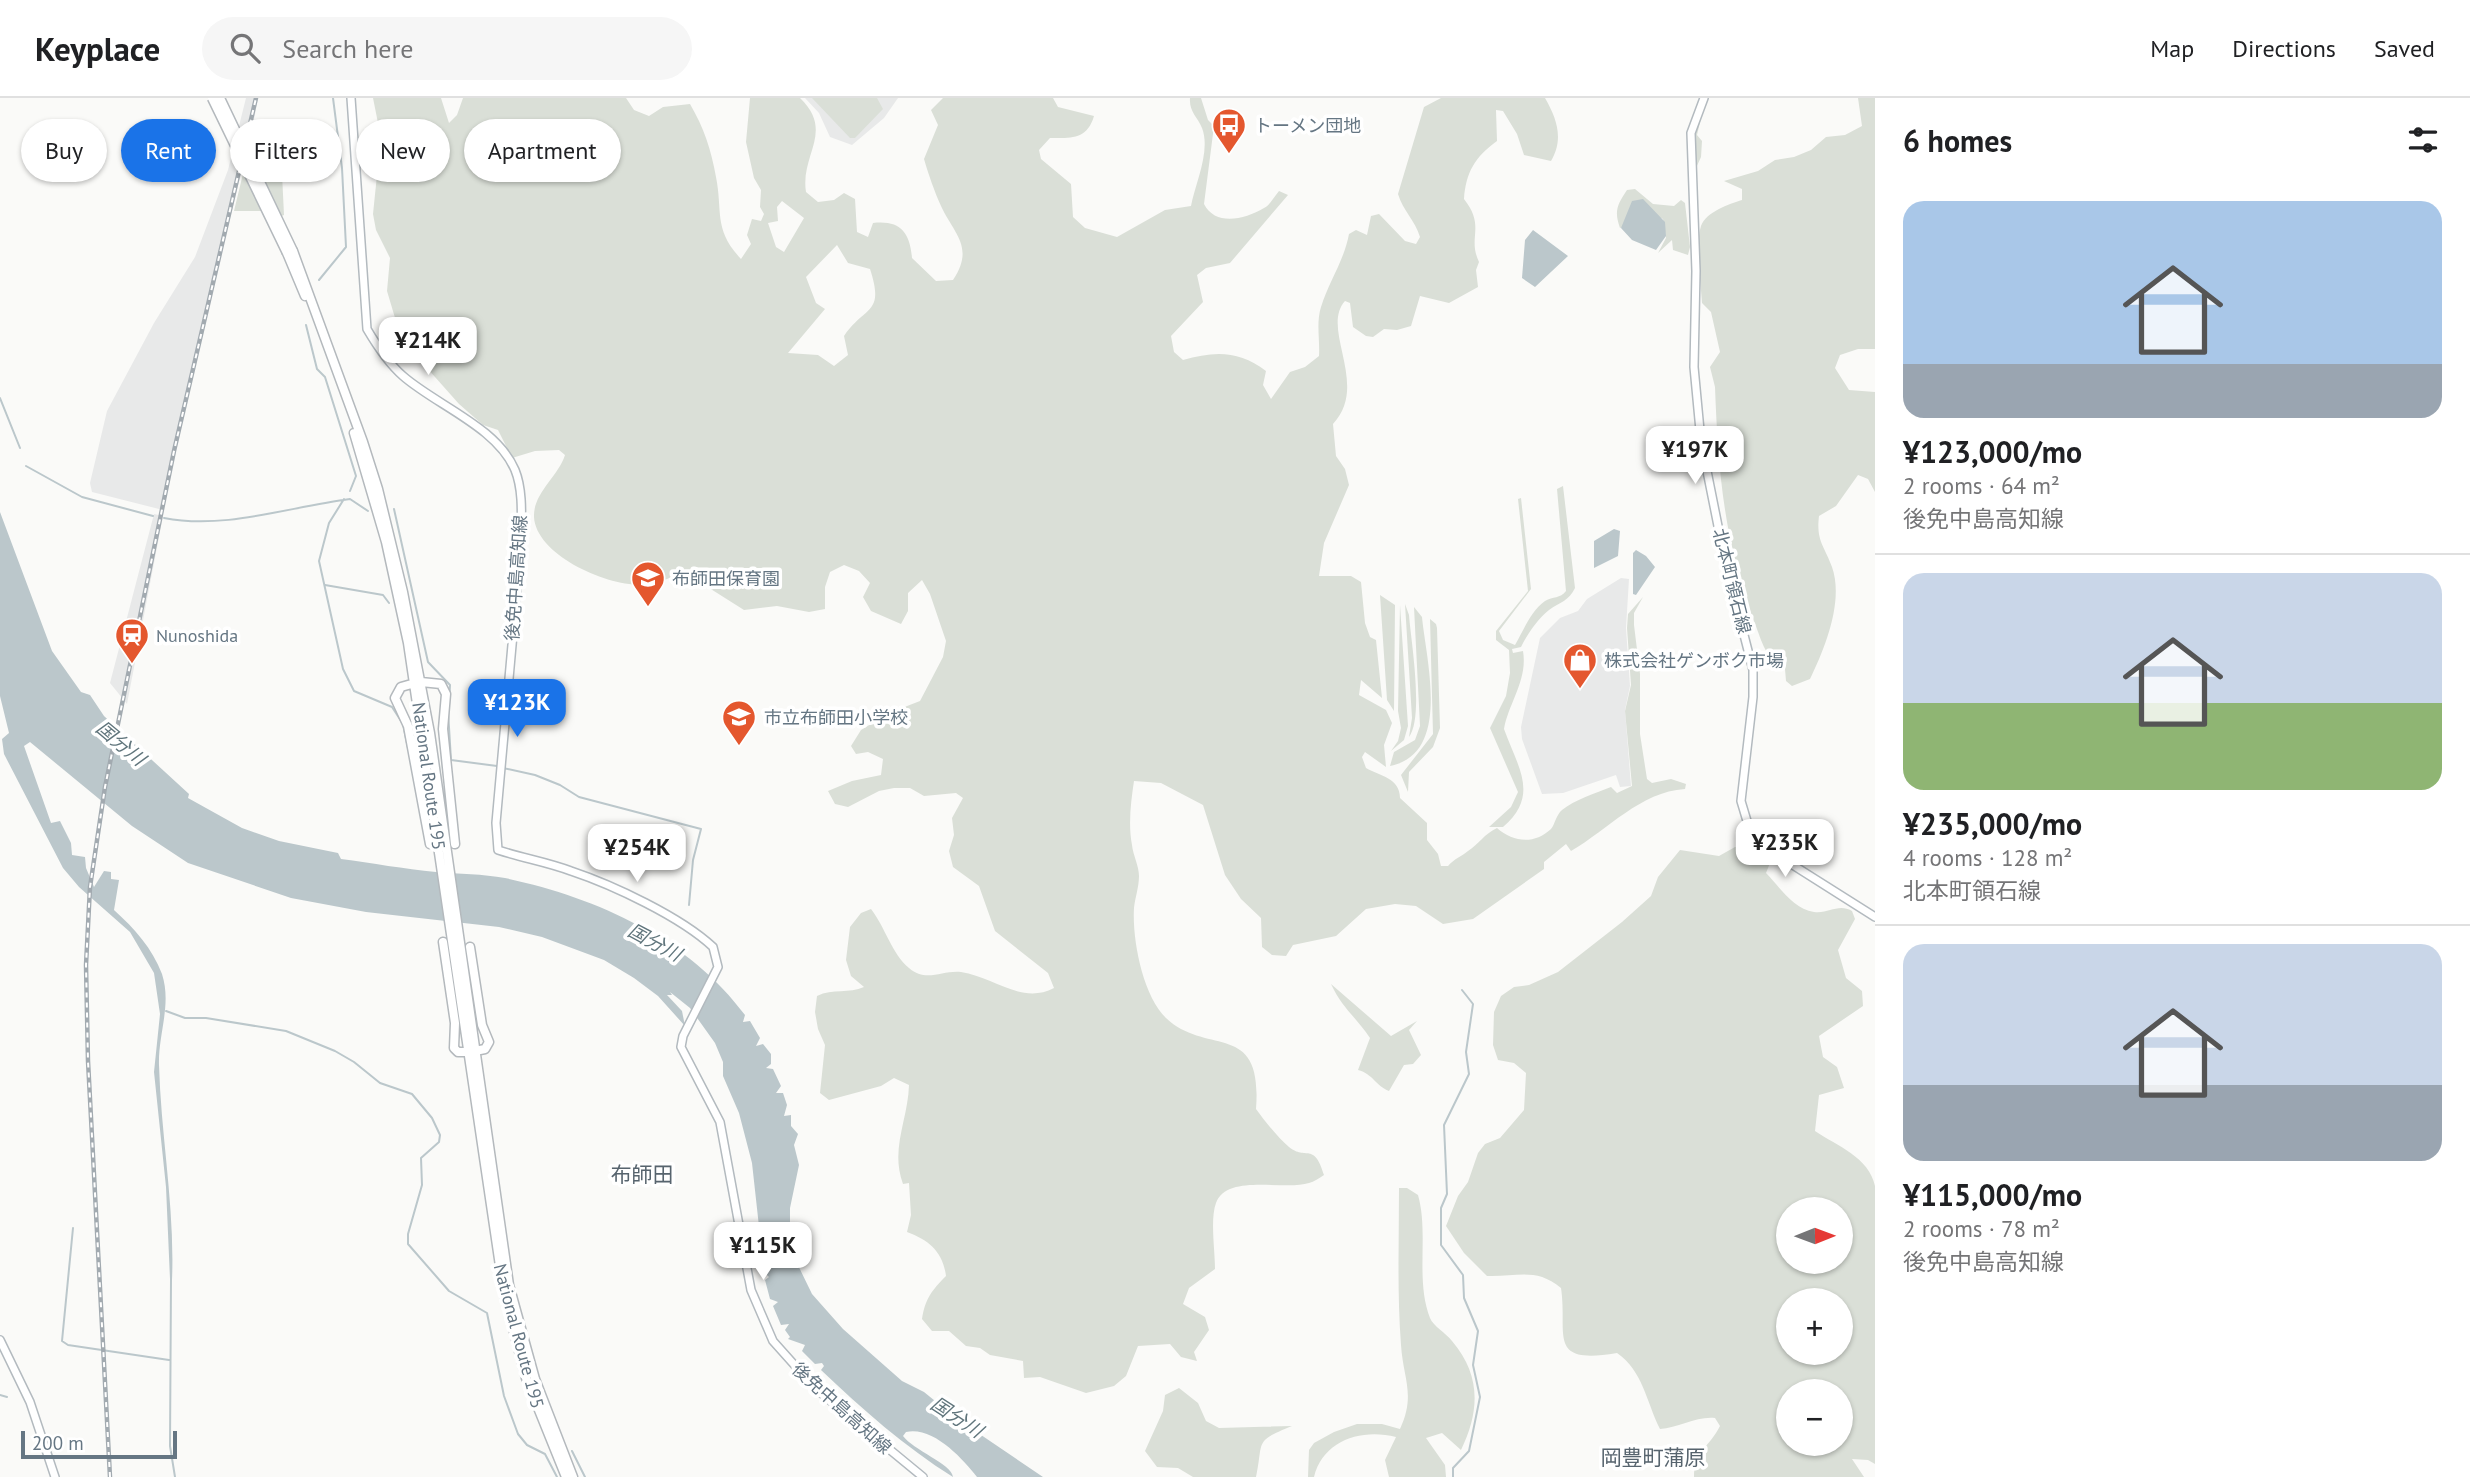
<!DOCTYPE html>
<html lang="en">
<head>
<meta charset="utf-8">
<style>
  :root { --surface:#fff; --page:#f6f6f6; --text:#202124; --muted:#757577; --line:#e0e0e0; --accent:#1a73e8 }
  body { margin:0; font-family:"PT Sans","Noto Sans JP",sans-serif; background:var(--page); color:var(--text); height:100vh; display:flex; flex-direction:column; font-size:26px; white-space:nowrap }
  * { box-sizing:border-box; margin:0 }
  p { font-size:23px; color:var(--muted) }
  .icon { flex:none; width:38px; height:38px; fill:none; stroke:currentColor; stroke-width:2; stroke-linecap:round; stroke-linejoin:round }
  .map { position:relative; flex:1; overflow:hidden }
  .panel { display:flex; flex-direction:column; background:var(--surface); width:595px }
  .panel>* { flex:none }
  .top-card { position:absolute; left:21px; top:21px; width:665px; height:63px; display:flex; gap:14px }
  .needle { width:46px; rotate:89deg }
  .controls { position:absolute; left:1776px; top:1099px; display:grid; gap:14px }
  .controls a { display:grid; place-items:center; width:77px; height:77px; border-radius:50%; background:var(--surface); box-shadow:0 2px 5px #0004; font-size:35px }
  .scale { position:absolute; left:21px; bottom:18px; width:156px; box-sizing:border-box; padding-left:7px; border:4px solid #657683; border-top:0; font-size:19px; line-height:24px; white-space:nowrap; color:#657683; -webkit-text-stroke:5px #fff; paint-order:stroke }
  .price { position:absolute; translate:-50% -60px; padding:0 16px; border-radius:14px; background:#fff; color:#222; font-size:23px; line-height:46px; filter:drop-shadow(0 2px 4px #0008) }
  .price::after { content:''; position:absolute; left:50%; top:42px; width:21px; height:16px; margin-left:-10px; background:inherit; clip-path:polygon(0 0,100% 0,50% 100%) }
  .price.current { background:var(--accent); color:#fff }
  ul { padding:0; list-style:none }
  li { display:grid; align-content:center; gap:14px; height:371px; padding:0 28px }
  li+li { border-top:2px solid var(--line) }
  li span { display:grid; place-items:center; height:217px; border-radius:21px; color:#555 }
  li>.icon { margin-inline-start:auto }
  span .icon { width:126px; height:126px; fill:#fffc; stroke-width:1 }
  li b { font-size:30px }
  h2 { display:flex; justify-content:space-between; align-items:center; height:84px; padding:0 28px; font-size:30px }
  .pill { padding:0 24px; border-radius:32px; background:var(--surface); box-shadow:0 2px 5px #0004; font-size:24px; line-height:63px }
  .pill.current { background:var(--accent); color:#fff }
  header { display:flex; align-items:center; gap:42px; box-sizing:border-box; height:98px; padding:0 35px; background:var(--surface); border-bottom:2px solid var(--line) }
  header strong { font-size:33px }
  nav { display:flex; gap:38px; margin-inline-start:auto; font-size:24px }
  .search { width:490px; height:63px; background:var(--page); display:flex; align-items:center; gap:18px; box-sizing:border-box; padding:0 24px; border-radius:38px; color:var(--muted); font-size:26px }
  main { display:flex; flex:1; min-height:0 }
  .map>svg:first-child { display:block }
</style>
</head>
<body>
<header>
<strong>Keyplace</strong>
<div class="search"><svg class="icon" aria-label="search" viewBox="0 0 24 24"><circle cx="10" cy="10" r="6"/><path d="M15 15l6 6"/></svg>Search here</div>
<nav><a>Map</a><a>Directions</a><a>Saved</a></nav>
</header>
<main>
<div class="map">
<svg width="1875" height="1379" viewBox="0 0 1875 1379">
  <rect width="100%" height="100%" fill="#fafaf8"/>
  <path fill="#e8e9e9" d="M246,0h12l-5,27 -50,203 -40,182 -71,-18 -2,-9 17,-72 47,-88 41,-66 33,-87z
    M805,0h93l-14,20 -32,27 -22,-8 -11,-24z
    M154,416l9,2 -36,188 -17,-21z
    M1621,480l8,1 -3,49 4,58 -5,24 6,76 -11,1 -4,-12 -53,18 -21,1 -20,-55 -1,-12 19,-89 20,-20 18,-7 9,-12z"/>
  <path fill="#dadfd7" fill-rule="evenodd" d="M373,0h68l8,25 8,-8 6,-17h163l8,12 15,6 14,-9 27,-3c14,24 21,45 26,73 7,35 -3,52 25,82l10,-15 -4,-9 5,-16 9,2 3,-7 -4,-7 1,-17 -7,-12 -8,-36 4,-44h50c35,34 0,56 6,94l12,10 16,-2 10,-7 11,6 2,33 11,5 5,-14c27,-3 37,9 39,35l24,23 17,-1c22,-33 1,-46 -12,-74 -6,-13 -13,-33 -17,-47l14,-34 -7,-15 12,-12h110l5,9 36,9c-7,24 -23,22 -44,22l-11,12 2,9 30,25 2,33 12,11 32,9 48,-27 26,-4c4,-22 20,-55 11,-78 -5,-12 -13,-16 -12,-30h11l7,22 6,6 -10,78c11,22 40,16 60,4 6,-3 10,-11 15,-17l9,4 -58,68 -24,5 -9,7 6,27 -32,34 3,16 9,8c31,-9 56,-10 83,11l-3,14 8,14 19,-27 15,-5 14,-11c1,-17 -3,-33 2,-49 8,-26 23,-46 28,-73l7,-4 11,5 4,-19 8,-2 26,27 11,3 4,-7c-5,-17 -17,-26 -22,-43l26,-87 17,-9h104c12,21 19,41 6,63l-27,-6 -7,-21 -14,-23 -7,-1 1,31c-22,16 -31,31 -33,58 22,28 3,38 15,63l-3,8 2,17 -29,16 -29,-7 -9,30 -14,4 -13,-1 -11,8 -7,-1 -13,-9 -3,-24 -5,-2c-25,28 25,84 -12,123l3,32 9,13 4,16 -25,58 -5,33h32l10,6 4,41 5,14 6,3 6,58 -21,-18 -2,15 27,15 6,13 -8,22 2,22 -21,-15 -3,5 4,11c14,8 34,10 34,30l27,25v17l11,14 3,12h7c7,-8 13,-9 20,-15 11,-7 16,-17 29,-23 16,14 37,17 54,1 4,-5 5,-14 11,-19 12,-10 34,-17 49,-23l6,6 15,-7 -7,-75 6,-26 -4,-57 1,-14 15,-17 -9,16v12l6,49v60l7,45 5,4 19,-4 15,5 -1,5c-45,3 -76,40 -114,62l-5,-7 -22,18v7l-71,50 -30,5 -27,-18 -21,-2 -29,5 -30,27 -43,9 -7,11 -14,-1 -10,-8 -1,-29 -20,-19 -16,-24 -22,-70 -42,-22 -27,-2c-3,20 -6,43 -2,64 1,10 7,21 7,31 0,11 -4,22 -5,32 -2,32 9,88 32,110 41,39 97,1 90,91 8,11 22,29 33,38 17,14 25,-6 35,28 -5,3 -10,7 -15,8 -24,8 -82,-10 -93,20 -6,16 -1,47 -1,66l-26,19 -6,16 22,13 4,13 -15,22 3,9 -16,-4 -11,-13 -32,2 -12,30 -12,10 -28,7 -46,-16 -16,1 -1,-17 -33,-6 -10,-7 -14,-2 -17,-15h-17l-10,-12c3,-20 10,-29 24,-43 -3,-24 -17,-36 -39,-44l4,-17 -2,-32 -6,1c-13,-35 5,-64 6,-99l-15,-7 -13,8 -52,14 -9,-7 5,-48 -7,-16 -3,-17 2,-16c16,-8 32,-2 47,-9l-13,-11 -5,-16 4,-33 11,-14 10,-4c14,18 21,45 38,59 17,15 33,2 52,4 33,5 61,33 93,16l-6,-15 -53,-42 -16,-45 -26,-19 -4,-16 5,-16 -2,-17 11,-20 -7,-5 -32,3 -14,-8h-16l-15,3 -31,16 -13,-3 -7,-13 24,-10 29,-6 2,-16 -15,-7 -12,2 -5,-8 10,-16 28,-17 31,-12 23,-44 3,-16 -16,-47 -8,-14 -14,13v18l-7,13 -30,-13 -8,-14 7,-14 -11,-12 -15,-6 -14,7 -5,15v22l-16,3 -32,-6 -33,4 -38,-24 -9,-13c-22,-2 -26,7 -46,11 -35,7 -115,-27 -117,-67 -1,-24 24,-40 31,-62l-6,-5 -24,1 -23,7 -14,-28 -15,-5 -24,-21 -32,-36 -13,-10 -13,-20 -14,-47 3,-33 -14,-28 -3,-16 4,-39 -6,-16 8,-31zM782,103l22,17 -20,34 -8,-5 -8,-24 10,-2 -1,-14zM837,147l11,18 22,6c15,46 -5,36 -26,67l4,19 -14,11 -16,-11 -30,-2 37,-44 -9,-6 -10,-26z
    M812,0h65l6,11 -28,29h-5z
    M1858,0h17v251h-17l-18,6 -5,13 14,22 26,2v100l-7,-13 -10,-4 -22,31 -17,10c-3,25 5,29 13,51 12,34 -7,81 -22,112l-18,7 -6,-5 -1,-12c-21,-12 -23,-28 -31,-48 -30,-78 -36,-152 -39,-234l-5,-20 10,-15 -9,-40 -9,-9c-1,-19 -7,-59 -1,-77 5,-14 28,-22 41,-26v-11l-18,-8 34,-10 17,-11 19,-3 17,-7 15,-13 19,-2 17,-9z
    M1702,16l-5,21 5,6 -1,16 -5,11 -2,-41 5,-12z
    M247,59h11l9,18 15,-1 2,41 -17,7 -6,-11h-27z
    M1635,91l18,15 21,2 7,-6 4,3 5,44 -2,8 -15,-5 -1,-10 -14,13 8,-15 -3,-19 -7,-3 -36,12c-6,-17 -3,-23 7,-38z
    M1563,388l12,102c-6,13 -15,14 -26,22 -12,10 -21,23 -28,37l-9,2 1,4 10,-2c5,29 -15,53 -19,78 14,39 36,66 -1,98h-14l22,-20 7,-15 -28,-64 16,-32 4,-23 -1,-23 -13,-10v-9l32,-40 -10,-92 3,-1 10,91 -32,42 4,9 12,5c9,-15 15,-33 30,-44 8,-5 15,-2 21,-10l-9,-102z
    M1380,497l15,10 -1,106 -7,-11z
    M1405,506l4,11c2,26 15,102 0,122l3,-19z
    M1400,507l8,121 -4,14 -13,11 7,-10 3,-13 -3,-17z
    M1414,509l8,10c4,43 30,137 -32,149l4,-14 21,-12 5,-14z
    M1430,521l6,5 1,4 3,100 -7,19 -24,25 -1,20 -7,-17 32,-41z
    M1752,748l20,12 -6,15c13,13 27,36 48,39 15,2 24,-9 38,-1l3,8 -17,31 8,28 16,13 1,15 -44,30 4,21 14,10 7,21 -25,7 -4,36c22,15 54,26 60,55v278l-7,-4 -16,-1 12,18h-170c0,-25 16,-31 26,-51l-5,-8c-18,-2 -37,10 -55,11 -14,-28 -17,-58 -43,-76 -71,12 -49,-18 -56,-65 -25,-21 -44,-11 -74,-12l-23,-23 -18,-27 12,-30 10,-14 10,-29 7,-9 15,-6 24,-28 2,-37 -12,-10 -16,-3 -5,-15 1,-33 7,-16 13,-9 15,-2 29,-13 64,-50 29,-26 7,-19 22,-27 39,6 16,-9zM1788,1111h53v53h-53zM1788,1202h53v53h-53zM1788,1293h53v53h-53z
    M1331,886l60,52 26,-15 -8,9 12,25 -8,9 -9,1 -15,26c-13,-5 -16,-17 -31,-21l12,-32c-14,-21 -28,-30 -39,-54z
    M1399,1090h8l11,7c11,39 -3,84 12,123 3,8 16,15 22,23 29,34 28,70 9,109l-19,-17 -16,5 19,27 1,12h-57l-4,-17 11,-23c-34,-9 -73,3 -82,40h-6l1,-27 5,-7 20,-11 23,-8h25l18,5c16,-34 3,-51 1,-84 -4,-52 -2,-105 -2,-157z
    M1179,1290l19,15 8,18 13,7 73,-2c-39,16 -28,14 -36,51h-63l-15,-9 -21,-1 -12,-16 18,-40 2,-16z"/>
  <path fill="#bbc7cb" d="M1643,101l22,23 1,14 -10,14 -24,-10 -11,-12 11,-27z
    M1533,132l35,26 -33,31 -13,-9 3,-38z
    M0,414l52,139 29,41 9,3 14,21 85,78 -1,4 54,30 37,13 59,12 3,6c31,4 63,10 95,13 23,2 47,2 69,6 91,19 184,61 240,137l-2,7 7,-1 10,17 -4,8 7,-2 8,10v10l-5,4 7,1 8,17 -5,7h7l4,12 -3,11 7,-1v11l7,8 -4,11 5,20 -9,43v24l4,25 18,37 31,35 59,52 22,11 32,26 87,59h-66c-15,-19 -44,-51 -71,-45l-3,4c10,14 49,28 50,41 -48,-30 -91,-68 -132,-107l3,-4 -2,-3 -7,1 -13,-13 3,-6 -17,-6 2,-2 -5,-7 4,-6 -8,1 -8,-19 5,-4 -8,-3 -5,-19 4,-3 -5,-5 -12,-109 -13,-50 -16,-37v-14l-8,-19 -25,-35 -20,-16 2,3h-5l15,16 3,15 -27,-30 -24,-18 -30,-18 -62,-23 -43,-10 -133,-15 -75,-14 -103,-35 -56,-37 -102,-84 -6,4 27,77 9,-2 11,22 1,12 13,2 1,11 8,19 10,-16 7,1v7l8,1 -5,30c21,19 38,38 48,64 10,31 -4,60 -3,91 2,72 16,143 13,215l-2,-1 -4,-92 -12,-115 6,-58 -6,-41 -24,-41 -51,-45 -16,-19 -59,-114 -2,-15 7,-6 -9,-37z
    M1614,431l6,2 -2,25 -24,12v-27z
    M1636,452l10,6 9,11 -19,28 -3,-1v-41z"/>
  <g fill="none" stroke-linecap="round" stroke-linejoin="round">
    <path stroke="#bbc7cb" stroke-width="2" d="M319,182l27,-33 -4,-79 -9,-70
      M306,227l11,44 8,8 31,99 -6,15
      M0,300l20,50
      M26,368l56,31 71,19
      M344,401l-15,24 -10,38 24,108 11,22 38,16 11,17 5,24
      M394,411l34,153 22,23 -1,20
      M164,420c61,12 124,-11 186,-19l18,12
      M325,487l58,10 6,8
      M448,613l3,49 46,6
      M503,670l32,7 25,10 19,12 122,32 -8,31 -4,45
      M166,913l19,7h21l80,13 49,20 19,11 26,21 32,11 20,24 8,17 -1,7 -18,16 1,27 -14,49v10l41,47 38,22 17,83 14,38 9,11 18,9 12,23
      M73,1130l-11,113 6,4 101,15
      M171,1181l-1,167 5,31
      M0,1297l7,2
      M572,1353l13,26
      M1453,1379v-9l16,-17 11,-54 -7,-32 5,-34 -14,-33 -1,-23 -22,-30v-37l6,-14 -3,-69 25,-51 -3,-22 7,-48 -11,-14"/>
    <g stroke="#b3babf" stroke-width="10">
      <path id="secondary" d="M351,0l16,231c10,17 21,34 36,47 33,29 94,51 112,94 9,22 6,51 6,75l-25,278 2,27c24,8 49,12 73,21 42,14 110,46 142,76l5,20 -35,69 -2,11 39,75 31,168 22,51 42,47 108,89
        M1704,0l-13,35 5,138 -2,96 7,74 24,120 28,109v27l-12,104 6,20 19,27 109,69
        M0,1242l30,62 25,75"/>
    </g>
    <g stroke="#b4b9bd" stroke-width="11">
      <path id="trunk" d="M293,153l70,191 15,47 25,103 27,141 79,552 26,94 38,98
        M287,155l18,43
        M354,335l32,109 22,101 96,650 22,85 40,99
        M421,584l20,2 5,10 -3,35 12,115
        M415,585l-14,4 -6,11 13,28 22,118
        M443,844l12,81 -1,25 4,4h11
        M470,849l12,78 7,17 -4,7 -10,2"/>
    </g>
    <use href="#secondary" stroke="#fff" stroke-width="7"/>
    <use href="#trunk" stroke="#fff" stroke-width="8"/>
    <g stroke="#a2aab0" stroke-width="4.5">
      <path id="rail" d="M110,1379l-22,-416 -2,-96 4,-78 15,-100 69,-336 82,-353"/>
    </g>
    <use href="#rail" stroke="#fff" stroke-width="2" stroke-dasharray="5" stroke-linecap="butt"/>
    <g stroke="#b4b9bd" stroke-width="11" stroke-linecap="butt">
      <path id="trunk-bridge" d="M212,0l75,155
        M220,0l73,153"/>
    </g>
    <use href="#trunk-bridge" stroke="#fff" stroke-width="8"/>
  </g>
  <defs>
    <g id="bus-pin" transform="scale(1.75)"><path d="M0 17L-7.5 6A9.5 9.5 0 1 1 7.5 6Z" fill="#e4572e" stroke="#fff"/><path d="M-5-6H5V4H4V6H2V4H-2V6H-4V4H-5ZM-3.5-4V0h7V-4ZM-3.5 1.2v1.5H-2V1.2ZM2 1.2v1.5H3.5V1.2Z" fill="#fff"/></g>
    <g id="school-pin" transform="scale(1.75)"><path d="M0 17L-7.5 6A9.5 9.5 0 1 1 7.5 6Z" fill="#e4572e" stroke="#fff"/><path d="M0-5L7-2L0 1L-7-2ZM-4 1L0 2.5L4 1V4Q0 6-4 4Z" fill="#fff"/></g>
    <g id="station-pin" transform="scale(1.75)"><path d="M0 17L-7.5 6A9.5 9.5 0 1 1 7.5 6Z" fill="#e4572e" stroke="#fff"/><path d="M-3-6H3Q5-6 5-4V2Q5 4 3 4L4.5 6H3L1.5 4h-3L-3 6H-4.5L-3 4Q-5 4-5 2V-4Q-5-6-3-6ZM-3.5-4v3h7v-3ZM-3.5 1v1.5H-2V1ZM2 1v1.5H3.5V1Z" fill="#fff"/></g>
    <g id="shop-pin" transform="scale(1.75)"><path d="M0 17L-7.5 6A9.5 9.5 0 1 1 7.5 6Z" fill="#e4572e" stroke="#fff"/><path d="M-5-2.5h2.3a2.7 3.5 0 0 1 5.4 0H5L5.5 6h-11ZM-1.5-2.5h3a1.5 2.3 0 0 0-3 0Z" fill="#fff"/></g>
  </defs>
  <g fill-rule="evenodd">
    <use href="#bus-pin" x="1229" y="27"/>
    <use href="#school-pin" x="648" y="480"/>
    <use href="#station-pin" x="132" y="537"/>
    <use href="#shop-pin" x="1580" y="562"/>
    <use href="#school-pin" x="739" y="619"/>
  </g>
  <g text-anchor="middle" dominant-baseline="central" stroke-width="7" stroke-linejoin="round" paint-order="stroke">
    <g font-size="18" fill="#657683" stroke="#fff" text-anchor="start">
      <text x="1254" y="27">トーメン団地</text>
      <text x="672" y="480">布師田保育園</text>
      <text x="156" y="537">Nunoshida</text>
      <text x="1604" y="562">株式会社ゲンボク市場</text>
      <text x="764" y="619">市立布師田小学校</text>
    </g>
    <g font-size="18" fill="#657683" stroke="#fff">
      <text transform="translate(516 480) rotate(-86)">後免中島高知線</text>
      <text transform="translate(1732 483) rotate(76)">北本町領石線</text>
      <text transform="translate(429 678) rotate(82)">National Route 195</text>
      <text transform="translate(519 1238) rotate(75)">National Route 195</text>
      <text transform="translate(842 1310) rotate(42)">後免中島高知線</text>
    </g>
    <g font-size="19" font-style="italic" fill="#60757c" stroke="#fff">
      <text transform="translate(121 645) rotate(40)">国分川</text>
      <text transform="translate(655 844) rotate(28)">国分川</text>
      <text transform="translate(957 1319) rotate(33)">国分川</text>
    </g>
    <g font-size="21" fill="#57646e" stroke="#fff">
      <text x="642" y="1076">布師田</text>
      <text x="1653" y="1359">岡豊町蒲原</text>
    </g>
  </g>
</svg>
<div class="controls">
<a><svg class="needle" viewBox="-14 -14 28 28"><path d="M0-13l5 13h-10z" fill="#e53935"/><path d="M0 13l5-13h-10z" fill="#757577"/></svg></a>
<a>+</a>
<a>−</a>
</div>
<div class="scale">200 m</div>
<b class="price" style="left:428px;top:279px">¥214K</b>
<b class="price" style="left:1695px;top:388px">¥197K</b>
<b class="price current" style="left:517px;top:641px">¥123K</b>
<b class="price" style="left:1785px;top:781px">¥235K</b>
<b class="price" style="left:637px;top:786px">¥254K</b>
<b class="price" style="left:763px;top:1184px">¥115K</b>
<div class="top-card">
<a class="pill">Buy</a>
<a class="pill current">Rent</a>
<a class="pill">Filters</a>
<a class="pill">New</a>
<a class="pill">Apartment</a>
</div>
</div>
<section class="panel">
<h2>6 homes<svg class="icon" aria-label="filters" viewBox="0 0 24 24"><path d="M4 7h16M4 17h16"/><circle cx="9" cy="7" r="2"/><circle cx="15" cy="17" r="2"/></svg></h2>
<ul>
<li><span style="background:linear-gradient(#a9c7e8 75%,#9aa5b1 0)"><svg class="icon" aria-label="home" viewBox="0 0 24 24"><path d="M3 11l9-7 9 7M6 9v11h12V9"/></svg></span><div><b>¥123,000/mo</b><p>2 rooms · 64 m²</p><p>後免中島高知線</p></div></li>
<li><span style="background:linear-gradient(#c9d6e8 60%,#8fb573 0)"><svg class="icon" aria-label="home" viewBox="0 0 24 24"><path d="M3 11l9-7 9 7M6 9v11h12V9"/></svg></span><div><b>¥235,000/mo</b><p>4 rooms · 128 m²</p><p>北本町領石線</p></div></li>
<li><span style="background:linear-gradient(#c9d6e8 65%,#9aa5b1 0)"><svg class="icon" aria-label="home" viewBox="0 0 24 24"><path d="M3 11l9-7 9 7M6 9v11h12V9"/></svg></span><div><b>¥115,000/mo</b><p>2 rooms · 78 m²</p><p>後免中島高知線</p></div></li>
</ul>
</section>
</main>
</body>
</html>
